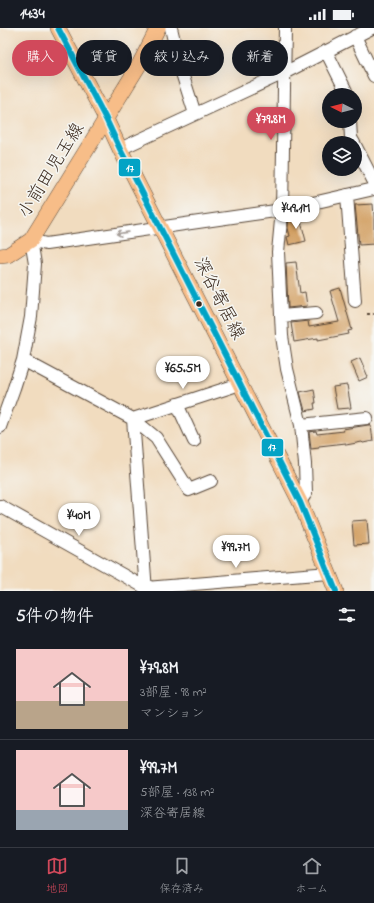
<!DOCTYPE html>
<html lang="ja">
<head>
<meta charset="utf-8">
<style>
  :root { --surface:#171b24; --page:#20242c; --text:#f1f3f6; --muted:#9ea1a6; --line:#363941; --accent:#d1495b }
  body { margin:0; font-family:"Indie Flower","Klee One",sans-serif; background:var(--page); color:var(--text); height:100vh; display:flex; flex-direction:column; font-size:15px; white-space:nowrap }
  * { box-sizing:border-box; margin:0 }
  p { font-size:13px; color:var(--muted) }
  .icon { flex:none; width:22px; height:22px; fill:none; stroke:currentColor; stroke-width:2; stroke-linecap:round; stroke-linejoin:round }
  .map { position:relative; height:563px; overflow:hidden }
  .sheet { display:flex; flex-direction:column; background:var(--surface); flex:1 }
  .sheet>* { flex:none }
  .top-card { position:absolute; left:12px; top:12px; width:350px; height:36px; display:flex; gap:8px }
  .needle { width:26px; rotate:276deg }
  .fabs { position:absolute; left:322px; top:60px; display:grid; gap:8px }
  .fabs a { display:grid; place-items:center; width:40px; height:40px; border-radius:50%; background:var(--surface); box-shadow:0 4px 16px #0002; font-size:20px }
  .price { position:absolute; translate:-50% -34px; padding:0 9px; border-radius:14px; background:#fff; color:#222; font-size:13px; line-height:26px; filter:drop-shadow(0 1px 2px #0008) }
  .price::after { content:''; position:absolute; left:50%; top:24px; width:12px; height:9px; margin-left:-6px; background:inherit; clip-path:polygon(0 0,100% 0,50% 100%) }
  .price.active { background:var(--accent); color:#fff }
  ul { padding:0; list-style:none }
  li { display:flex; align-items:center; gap:12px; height:100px; padding:0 16px }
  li+li { border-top:1px solid var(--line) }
  li span { display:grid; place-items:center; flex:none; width:112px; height:80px; border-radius:0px; color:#555 }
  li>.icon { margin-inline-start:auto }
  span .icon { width:48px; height:48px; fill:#fffc; stroke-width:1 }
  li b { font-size:17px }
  h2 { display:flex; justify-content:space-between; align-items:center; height:48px; padding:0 16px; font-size:17px }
  .tag { padding:0 14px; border-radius:18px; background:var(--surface); box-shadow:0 4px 16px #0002; font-size:14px; line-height:36px }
  .tag.active { background:var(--accent); color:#fff }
  .status { display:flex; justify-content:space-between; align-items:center; height:28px; padding:0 20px; background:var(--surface); direction:ltr }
  .status svg { height:11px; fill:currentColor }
  .tab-bar { display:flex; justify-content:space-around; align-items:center; height:56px; border-top:1px solid var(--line); background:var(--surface); font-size:11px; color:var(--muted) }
  .tab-bar a { display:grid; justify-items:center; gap:2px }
  .tab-bar .active { color:var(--accent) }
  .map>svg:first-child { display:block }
</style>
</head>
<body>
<div class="status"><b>14:34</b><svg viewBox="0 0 49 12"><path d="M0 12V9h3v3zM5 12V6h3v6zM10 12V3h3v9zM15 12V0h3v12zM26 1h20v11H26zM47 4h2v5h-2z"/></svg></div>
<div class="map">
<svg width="374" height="563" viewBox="0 0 374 563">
  <rect width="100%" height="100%" fill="#f6f6f2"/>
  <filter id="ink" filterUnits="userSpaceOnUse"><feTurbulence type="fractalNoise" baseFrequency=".025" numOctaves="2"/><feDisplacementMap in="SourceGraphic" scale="8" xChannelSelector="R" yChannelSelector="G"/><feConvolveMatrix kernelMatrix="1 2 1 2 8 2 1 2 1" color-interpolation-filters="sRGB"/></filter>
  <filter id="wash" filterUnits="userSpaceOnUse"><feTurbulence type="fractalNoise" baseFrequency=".012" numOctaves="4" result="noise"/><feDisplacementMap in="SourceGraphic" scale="16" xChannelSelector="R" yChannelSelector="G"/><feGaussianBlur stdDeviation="0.9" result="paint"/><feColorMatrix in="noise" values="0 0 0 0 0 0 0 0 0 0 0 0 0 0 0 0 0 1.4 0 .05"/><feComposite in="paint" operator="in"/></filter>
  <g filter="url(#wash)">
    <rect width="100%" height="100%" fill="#f1dcbf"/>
    <g id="blocks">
      <path fill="#d19d5f" d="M373,176l1,13v27l-15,1 -4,-40z
        M299,186l7,27 -17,4 -2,-8 3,-1 -2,-8 1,-12z
        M296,234l4,31 5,-1 2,14 -19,2 -2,-45z
        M340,260l12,42 -4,1 1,3 -31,6v-2l-24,4 -3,-19 17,-2 1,6 30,-5 -9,-31z
        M360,330l8,19 -9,4 -8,-19z
        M347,357l4,23 -14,1 -4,-22z
        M314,361l2,14h-2l1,6 -10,2 -5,-19z
        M368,397h2l1,1 2,15 -10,2 -1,-1 -16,3v-2l-27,3v2l-8,1 -2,-17 7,-1 1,3 27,-3 -1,-2z
        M367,492l2,24 -15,1 -2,-24z"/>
    </g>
  </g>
  <g filter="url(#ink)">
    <use href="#blocks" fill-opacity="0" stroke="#564536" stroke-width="1"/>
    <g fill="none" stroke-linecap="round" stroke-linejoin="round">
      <g stroke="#564536" stroke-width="14">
        <path id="minor" d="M171,0l10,42 14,44
          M285,0l-3,182 -4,42 4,84 5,33 14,56 4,39 1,29 -6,9
          M355,8l19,40
          M326,23l20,40 1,4
          M350,93l1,17 3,5
          M355,117l19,37
          M120,121l164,-76 88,-45
          M347,167l8,106
          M281,288l35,-3
          M23,332l110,59 23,19 33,52 22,-9
          M177,376l17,37
          M133,391l13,172
          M133,391l107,-35
          M301,397l66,-7
          M0,399l14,-39 9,-28 8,-43 4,-53 -4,-24 15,4 236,-34 92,-21
          M0,478l146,82 183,-15"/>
      </g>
      <g stroke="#564536" stroke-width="16">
        <path id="major" d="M58,0l48,91 14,30 180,353 36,89
          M0,228l8,-1 23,-15 108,-175 19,-37"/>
      </g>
      <path stroke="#564536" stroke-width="2" stroke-dasharray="3 3" stroke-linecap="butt" d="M367,286h7"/>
      <use href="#minor" stroke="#fff" stroke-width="12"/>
      <use href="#major" stroke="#f7bd88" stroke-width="15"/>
      <g stroke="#f6f6f2" stroke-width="9">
        <path id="bus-1" d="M58,0l48,91 14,30 180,353 36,89"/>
      </g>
      <use href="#bus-1" stroke="#03a3c5" stroke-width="6"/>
    </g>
    <defs><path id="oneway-shaft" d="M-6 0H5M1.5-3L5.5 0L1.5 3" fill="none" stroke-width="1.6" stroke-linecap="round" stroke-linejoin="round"/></defs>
    <use stroke="#a79f9a" href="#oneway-shaft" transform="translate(122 205) rotate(172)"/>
  </g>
  <circle fill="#3b2a1e" stroke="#f6f6f2" stroke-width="1.5" cx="199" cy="276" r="3.5"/>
  <g text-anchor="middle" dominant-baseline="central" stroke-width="3" stroke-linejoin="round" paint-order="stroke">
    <g font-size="18" fill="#3b2a1e" stroke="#f6f6f2">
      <text transform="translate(52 143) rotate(-58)">小前田児玉線</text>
      <text transform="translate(218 271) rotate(63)">深谷寄居線</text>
    </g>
  </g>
  <g stroke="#f6f6f2" stroke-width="1.5">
    <rect x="118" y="130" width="23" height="19" rx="4" fill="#03a3c5"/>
    <rect x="261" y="410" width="23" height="19" rx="4" fill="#03a3c5"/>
  </g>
  <g font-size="11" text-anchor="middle" font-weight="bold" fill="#fff">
    <text x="130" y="144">17</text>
    <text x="272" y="423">17</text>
  </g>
</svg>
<div class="fabs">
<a><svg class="needle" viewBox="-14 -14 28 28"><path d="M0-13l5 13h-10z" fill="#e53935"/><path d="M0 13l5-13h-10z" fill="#9ea1a6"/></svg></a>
<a><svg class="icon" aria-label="layers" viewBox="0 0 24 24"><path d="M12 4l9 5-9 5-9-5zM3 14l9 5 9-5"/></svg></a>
</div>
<b class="price active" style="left:271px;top:113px">¥79.8M</b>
<b class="price" style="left:296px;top:202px">¥49.1M</b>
<b class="price" style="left:183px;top:362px">¥65.5M</b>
<b class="price" style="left:79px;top:509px">¥40M</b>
<b class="price" style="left:236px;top:541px">¥99.7M</b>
<div class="top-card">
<a class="tag active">購入</a>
<a class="tag">賃貸</a>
<a class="tag">絞り込み</a>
<a class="tag">新着</a>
</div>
</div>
<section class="sheet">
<h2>5件の物件<svg class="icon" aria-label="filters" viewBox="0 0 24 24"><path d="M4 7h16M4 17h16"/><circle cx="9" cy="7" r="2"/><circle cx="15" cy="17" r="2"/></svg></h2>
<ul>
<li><span style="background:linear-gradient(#f6c9c9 65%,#b9a48a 0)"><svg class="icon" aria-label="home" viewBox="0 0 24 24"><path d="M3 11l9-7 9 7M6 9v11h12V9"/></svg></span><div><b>¥79.8M</b><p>3部屋 · 98 m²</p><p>マンション</p></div></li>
<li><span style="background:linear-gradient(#f6c9c9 75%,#9aa5b1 0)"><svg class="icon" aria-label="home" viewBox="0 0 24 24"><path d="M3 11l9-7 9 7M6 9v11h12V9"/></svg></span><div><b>¥99.7M</b><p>5部屋 · 138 m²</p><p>深谷寄居線</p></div></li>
</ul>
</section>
<nav class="tab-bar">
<a class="active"><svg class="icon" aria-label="map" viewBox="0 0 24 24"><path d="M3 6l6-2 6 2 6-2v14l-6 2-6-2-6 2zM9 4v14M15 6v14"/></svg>地図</a>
<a><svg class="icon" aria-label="saved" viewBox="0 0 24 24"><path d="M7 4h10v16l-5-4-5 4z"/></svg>保存済み</a>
<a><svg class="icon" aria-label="home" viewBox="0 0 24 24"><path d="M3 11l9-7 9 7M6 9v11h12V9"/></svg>ホーム</a>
</nav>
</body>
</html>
